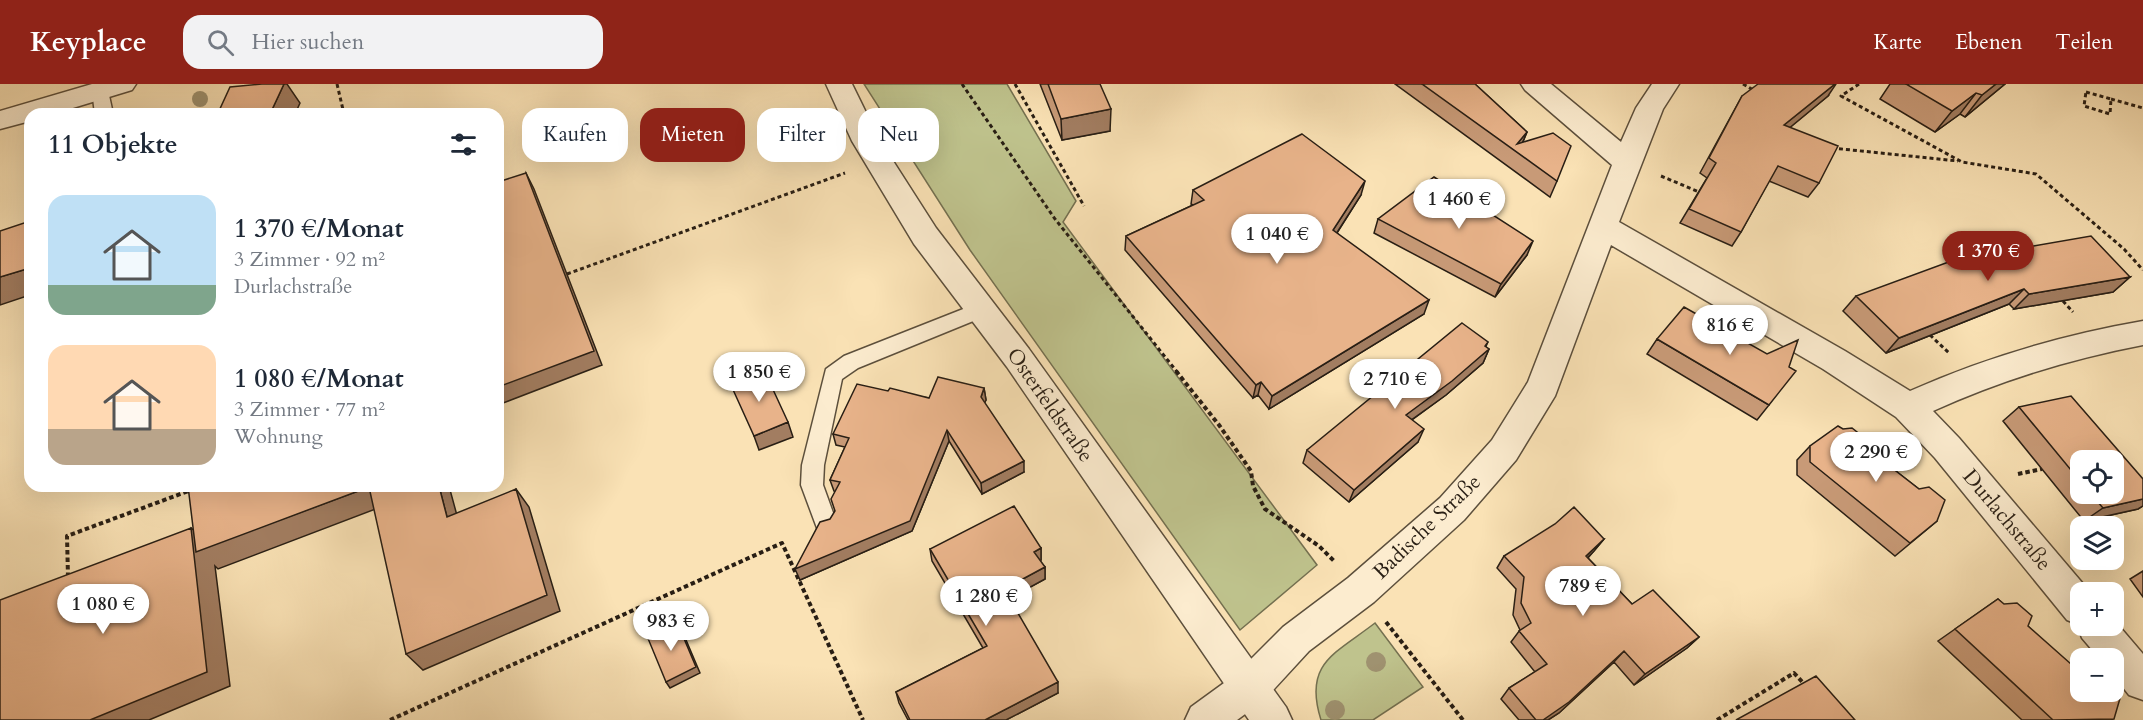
<!DOCTYPE html>
<html lang="de">
<head>
<meta charset="utf-8">
<style>
  :root { --surface:#fff; --page:#f2f2f3; --text:#1f2937; --muted:#747a83; --accent:#8f2418 }
  body { margin:0; font-family:Cardo,serif; background:var(--page); color:var(--text); height:100vh; display:flex; flex-direction:column; font-size:22px; white-space:nowrap }
  * { box-sizing:border-box; margin:0 }
  p { font-size:20px; color:var(--muted) }
  .icon { flex:none; width:33px; height:33px; fill:none; stroke:currentColor; stroke-width:2; stroke-linecap:round; stroke-linejoin:round }
  .map { position:relative; flex:1; overflow:hidden }
  .details { position:absolute; left:24px; top:24px; width:480px; height:384px; display:flex; flex-direction:column; background:var(--surface); border-radius:18px; box-shadow:0 6px 24px #0002 }
  .details>* { flex:none }
  .hud { position:absolute; left:522px; top:24px; width:570px; height:54px; display:flex; gap:12px }
  .fabs { position:absolute; left:2070px; top:366px; display:grid; gap:12px }
  .fabs a { display:grid; place-items:center; width:54px; height:54px; border-radius:12px; background:var(--surface); box-shadow:0 6px 24px #0002; font-size:30px }
  .price { position:absolute; translate:-50% -51px; padding:0 14px; border-radius:21px; background:#fff; color:#222; font-size:20px; line-height:39px; filter:drop-shadow(0 2px 3px #0008) }
  .price::after { content:''; position:absolute; left:50%; top:36px; width:18px; height:14px; margin-left:-9px; background:inherit; clip-path:polygon(0 0,100% 0,50% 100%) }
  .price.current { background:var(--accent); color:#fff }
  ul { padding:0; list-style:none }
  li { display:flex; align-items:center; gap:18px; height:150px; padding:0 24px }
  li span { display:grid; place-items:center; flex:none; width:168px; height:120px; border-radius:18px; color:#555 }
  li>.icon { margin-inline-start:auto }
  span .icon { width:72px; height:72px; fill:#fffc; stroke-width:1 }
  li b { font-size:26px }
  h2 { display:flex; justify-content:space-between; align-items:center; height:72px; padding:0 24px; font-size:26px }
  .pill { padding:0 21px; border-radius:18px; background:var(--surface); box-shadow:0 6px 24px #0002; font-size:21px; line-height:54px }
  .pill.current { background:var(--accent); color:#fff }
  header { display:flex; align-items:center; gap:36px; box-sizing:border-box; height:84px; padding:0 30px; background:var(--accent); color:#fff }
  header strong { font-size:28px }
  nav { display:flex; gap:33px; margin-inline-start:auto; font-size:21px }
  .search { width:420px; height:54px; background:var(--page); display:flex; align-items:center; gap:15px; box-sizing:border-box; padding:0 21px; border-radius:18px; color:var(--muted); font-size:22px }
  .map>svg:first-child { display:block }
</style>
</head>
<body>
<header>
<strong>Keyplace</strong>
<div class="search"><svg class="icon" aria-label="search" viewBox="0 0 24 24"><circle cx="10" cy="10" r="6"/><path d="M15 15l6 6"/></svg>Hier suchen</div>
<nav><a>Karte</a><a>Ebenen</a><a>Teilen</a></nav>
</header>
<div class="map">
<svg width="2143" height="636" viewBox="0 0 2143 636">
  <rect width="100%" height="100%" fill="#fae2b5"/>
  <filter id="stains"><feTurbulence type="fractalNoise" baseFrequency=".00333" numOctaves="4"/><feColorMatrix values="0 0 0 0 .2 0 0 0 0 .09 0 0 0 0 .02 0 0 0 .5 -.17"/></filter>
  <radialGradient id="worn" r=".72"><stop offset=".6" stop-color="#630" stop-opacity="0"/><stop offset="1" stop-color="#630" stop-opacity=".3"/></radialGradient>
  <path fill="#bfc38d" stroke="#747050" stroke-width="1.5" d="M864,0h143l69,117 -13,21 254,343 -77,65 -270,-380z
    M1375,539l48,64 -50,33h-52c-18,-57 14,-66 54,-97z"/>
  <g fill="none" stroke-linecap="round" stroke-linejoin="round">
    <g stroke="#5c4f3c" stroke-width="3">
      <path id="service" d="M101,0l6,2 6,28h-18l-3,-24 3,-4z
        M981,218l7,3 3,5 -3,5 -130,53 -16,11 -18,86 -1,20 13,36 -3,7 -8,3 -8,-3 -16,-43 1,-20 24,-96 18,-13z"/>
    </g>
    <g stroke="#5c4f3c" stroke-width="3">
      <path id="minor" d="M92,0h44l-4,6 -79,24h-23v7l-30,8v-18z
        M1521,0h30l70,58 15,-34 16,-24h27l-16,25 -44,113 226,129 65,40c75,-33 152,-56 233,-70v24c-73,14 -142,35 -210,66l26,27 131,154h-10v34h34v-6l29,34v46l-14,-5 -15,-19v-18h-15l-17,-20 -5,-14 -10,-4 -132,-162 -39,-41 -73,-48 -212,-124 -56,151 -39,64 -52,60 -90,82 -65,49 -46,50 -26,19h-52l6,-13 44,-32 48,-48 65,-49 92,-80 52,-58 36,-58 84,-217 -87,-75z"/>
    </g>
    <g stroke="#5c4f3c" stroke-width="3">
      <path id="tertiary" d="M826,0h26l27,55 57,89 93,121 257,358 6,13h-43l-242,-353 -93,-123 -62,-103z"/>
    </g>
    <path stroke="#281e14" stroke-width="3" stroke-dasharray="4 3" stroke-linecap="butt" d="M337,0l7,30
      M962,0l93,135 123,154
      M1015,0l69,122
      M1743,0l12,7
      M1859,0l-18,12 121,66 74,12 88,75 19,21
      M2086,8l25,7 -1,15 -26,-8z
      M2111,15l32,9
      M1832,64l126,13
      M1661,92l38,16
      M567,190l278,-101
      M2063,217l10,11
      M1930,251l19,18"/>
    <path stroke="#281e14" stroke-width="4" stroke-dasharray="4.5 3" stroke-linecap="butt" d="M1176,287l43,54 32,46 2,15 12,23 54,37 15,15
      M1890,385l15,-12
      M2018,390l24,-5
      M68,493l-1,-41 135,-50
      M1386,538l77,98
      M390,636l392,-177 81,177
      M1717,636l77,-47 12,13"/>
    <use href="#service" fill="#fceccf" fill-rule="evenodd"/>
    <use href="#minor" fill="#fceccf" fill-rule="evenodd"/>
    <use href="#tertiary" fill="#fceccf" fill-rule="evenodd"/>
  </g>
  <g fill="#9f9270">
    <circle cx="200" cy="15" r="8"/>
    <circle cx="1376" cy="578" r="10"/>
    <circle cx="1335" cy="626" r="10"/>
  </g>
  <path fill="#c89a77" stroke="#281e14" stroke-width="1.5" fill-rule="evenodd" d="M1040,0h60l10,47 -48,9z
    M1395,0h80l52,48 -4,10 34,39 -7,16z
    M1890,0h115l-40,33 -5,-3 -25,18 -55,-33z
    M1742,12h86l-38,31 29,56 -11,14 -39,-16 -28,51 -9,14 -52,-23 27,-45 -7,-5z
    M1193,106l168,5 -24,38 87,81 -155,95 -11,-14 -5,3 -128,-148 1,-14 67,-31 -2,-1z
    M1378,135l149,36 -32,42 -121,-64z
    M2130,193l-17,15 -99,17 -5,-5 -123,49 -43,-42 13,-15z
    M1657,255l112,66 -12,15 -110,-66z
    M1486,263l3,2 -6,14 -37,32 -34,25 6,22 -69,60 -46,-39 4,-13z
    M984,304l2,12 -2,3 40,69 -42,22 -33,-53 -37,90 -112,49 35,-69v-19l-1,-1 -4,-11 15,-33 -9,-2 -3,-11 55,-43 41,7z
    M2019,323l124,72v27l-5,3 -54,12 -81,-100zM2080,376l34,34h-34z
    M1810,362l55,1 54,42 18,32 -42,35 -98,-81v-15z
    M1604,455l-16,19 44,46 67,33 -12,11 -53,37 -20,-23 -55,51 -11,7h-29l-18,-21 8,-11 26,-16 -24,-30 9,-12 -7,-15 3,-26 -19,-21 7,-12z
    M1041,464v12l-1,1 5,6v12l-35,19 48,95 -52,27h-98l-9,-17 -3,-11 87,-44 -51,-87 -2,-12z
    M2143,487v26l-13,-18z
    M1998,515l30,27 85,94h-91l-84,-79z"/>
  <path fill="#a27d61" stroke="#281e14" stroke-width="1.5" d="M284,0h3l13,19 -5,11h-25z
    M1835,0h1l-8,12 -53,44 9,-15z
    M1996,0h9l-40,33 17,-22z
    M1976,9l-16,21 -25,18 17,-21z
    M1111,25l-1,22 -48,9 -1,-21z
    M1527,48l-7,16 -3,-4z
    M526,89l8,16 68,176 -104,40v-18z
    M1365,97l-4,14 -32,50 4,-15z
    M1533,157l-6,14 -32,42 6,-13z
    M30,184v27l-30,10v-28z
    M2130,193l-17,15 -99,17 15,-15z
    M2024,205l-15,15 -123,49 13,-15z
    M1429,216l-5,14 -155,95 3,-13z
    M1488,258l-6,13 7,-6 -6,14 -37,32 -46,33 6,-13z
    M1261,298l-3,13 -5,3 3,-13z
    M984,304l2,12 -4,9 -1,-12z
    M788,338l5,15 -34,13 -5,-14z
    M1424,345l-6,13 -69,60 5,-12z
    M947,346l2,11 -37,90 -112,49 -5,-11z
    M1024,377v11l-42,22 -1,-11z
    M439,402h10l13,48 -15,-17z
    M369,403l17,18 -168,64 -3,-3 15,120 -81,34h-59l101,-192 21,17z
    M516,405l13,18 31,104 -137,59 -17,-16z
    M2143,415v7l-5,3 -54,12 19,-13z
    M1604,455l-10,12 -17,17 9,-12z
    M1041,464v12l-6,4 -1,-12z
    M1045,483v12l-40,22 -1,-12z
    M677,538l4,6 19,45 -30,15 -4,-6z
    M1699,553l-12,11 -53,37 11,-11z
    M1624,567l-10,11 -55,51 -11,7h-5z
    M1058,598v11l-52,27h-21z"/>
  <path fill="#e8b38a" stroke="#281e14" stroke-width="1.5" d="M262,0h22l-14,30h-57l5,-1 12,-26z
    M1048,0h52l11,25 -50,10z
    M1422,0h53l52,48 -10,12 36,-11 18,13 -14,35z
    M1758,0h77l-51,41 54,21 -19,37 -41,-17 -37,66 -52,-23 27,-46 -7,-5 33,-62z
    M1906,0h90l-14,11 -6,-2 -24,18z
    M1302,50l63,47 -32,49 96,70 -157,96 -11,-14 -5,3 -130,-149 78,-36 -11,-10z
    M526,89l68,178 -96,36v-205z
    M1434,93l99,64 -32,43 -123,-65z
    M30,137v47l-30,9v-46z
    M2091,152l39,41 -101,17 -5,-5 -125,49 -43,-42 98,-36z
    M1684,223l83,47 31,-14 -9,27 7,4 -27,34 -112,-66z
    M1462,239l26,19 -3,4 4,3 -37,32 -46,34 18,14 -70,61 -47,-40z
    M764,286l24,52 -34,14 -24,-53z
    M938,293l46,11 -3,9 43,64 -43,22 -34,-53 -37,91 -115,48 25,-47 10,-3 5,-8 -4,-12 9,-17 -10,-2 19,-42 -16,-4 24,-50 31,7 2,-3 39,10z
    M2071,312l72,83v20l-40,9 -12,-14h23v-34h-34v21l-61,-74z
    M1838,342l5,3 9,-1 14,11 -1,8 54,42 10,-2 16,13 -8,21 -27,22 -100,-81v-16z
    M188,402h251l8,31 69,-28 31,106 -141,59 -37,-167 -173,65z
    M1014,422l27,42 -7,4 11,15 -41,22 54,93 -73,38h-75l-14,-28 91,-46 -57,-97z
    M1574,423l30,32 -18,17 46,48 21,-14 46,47 -54,37 -21,-23 -55,51 -26,18h-7l-27,-32 38,-24 -28,-33 12,-8 -10,-20 3,-26 -20,-21 51,-32z
    M191,444l16,144 -117,48h-90v-120z
    M1998,515l6,5 13,-1 15,13 -4,10 52,46v20h34v-3l7,6 -7,24 -61,1 -98,-91z
    M677,538l19,45 -30,15 -19,-46z
    M1816,592l39,44h-119z"/>
  <g text-anchor="middle" dominant-baseline="central" stroke-width="4.5" stroke-linejoin="round" paint-order="stroke">
    <g font-size="21" fill="#281e14" stroke="#fceccf">
      <text transform="translate(1050 321) rotate(55)">Osterfeldstraße</text>
      <text transform="translate(2007 436) rotate(50)">Durlachstraße</text>
      <text transform="translate(1427 443) rotate(-44)">Badische Straße</text>
    </g>
  </g>
  <rect width="100%" height="100%" filter="url(#stains)"/>
  <rect width="100%" height="100%" fill="url(#worn)"/>
</svg>
<div class="fabs">
<a><svg class="icon" aria-label="locate" viewBox="0 0 24 24"><circle cx="12" cy="12" r="6"/><path d="M12 2v4M12 18v4M2 12h4M18 12h4"/></svg></a>
<a><svg class="icon" aria-label="layers" viewBox="0 0 24 24"><path d="M12 4l9 5-9 5-9-5zM3 14l9 5 9-5"/></svg></a>
<a>+</a>
<a>−</a>
</div>
<b class="price" style="left:1459px;top:146px">1 460 €</b>
<b class="price" style="left:1277px;top:181px">1 040 €</b>
<b class="price current" style="left:1988px;top:198px">1 370 €</b>
<b class="price" style="left:1730px;top:272px">816 €</b>
<b class="price" style="left:759px;top:319px">1 850 €</b>
<b class="price" style="left:1395px;top:326px">2 710 €</b>
<b class="price" style="left:1876px;top:399px">2 290 €</b>
<b class="price" style="left:1583px;top:533px">789 €</b>
<b class="price" style="left:986px;top:543px">1 280 €</b>
<b class="price" style="left:103px;top:551px">1 080 €</b>
<b class="price" style="left:671px;top:568px">983 €</b>
<div class="hud">
<a class="pill">Kaufen</a>
<a class="pill current">Mieten</a>
<a class="pill">Filter</a>
<a class="pill">Neu</a>
</div>
<section class="details">
<h2>11 Objekte<svg class="icon" aria-label="filters" viewBox="0 0 24 24"><path d="M4 7h16M4 17h16"/><circle cx="9" cy="7" r="2"/><circle cx="15" cy="17" r="2"/></svg></h2>
<ul>
<li><span style="background:linear-gradient(#bfe0f5 75%,#7fa58c 0)"><svg class="icon" aria-label="home" viewBox="0 0 24 24"><path d="M3 11l9-7 9 7M6 9v11h12V9"/></svg></span><div><b>1 370 €/Monat</b><p>3 Zimmer · 92 m²</p><p>Durlachstraße</p></div></li>
<li><span style="background:linear-gradient(#ffd9b3 70%,#b9a48a 0)"><svg class="icon" aria-label="home" viewBox="0 0 24 24"><path d="M3 11l9-7 9 7M6 9v11h12V9"/></svg></span><div><b>1 080 €/Monat</b><p>3 Zimmer · 77 m²</p><p>Wohnung</p></div></li>
</ul>
</section>
</div>
</body>
</html>
